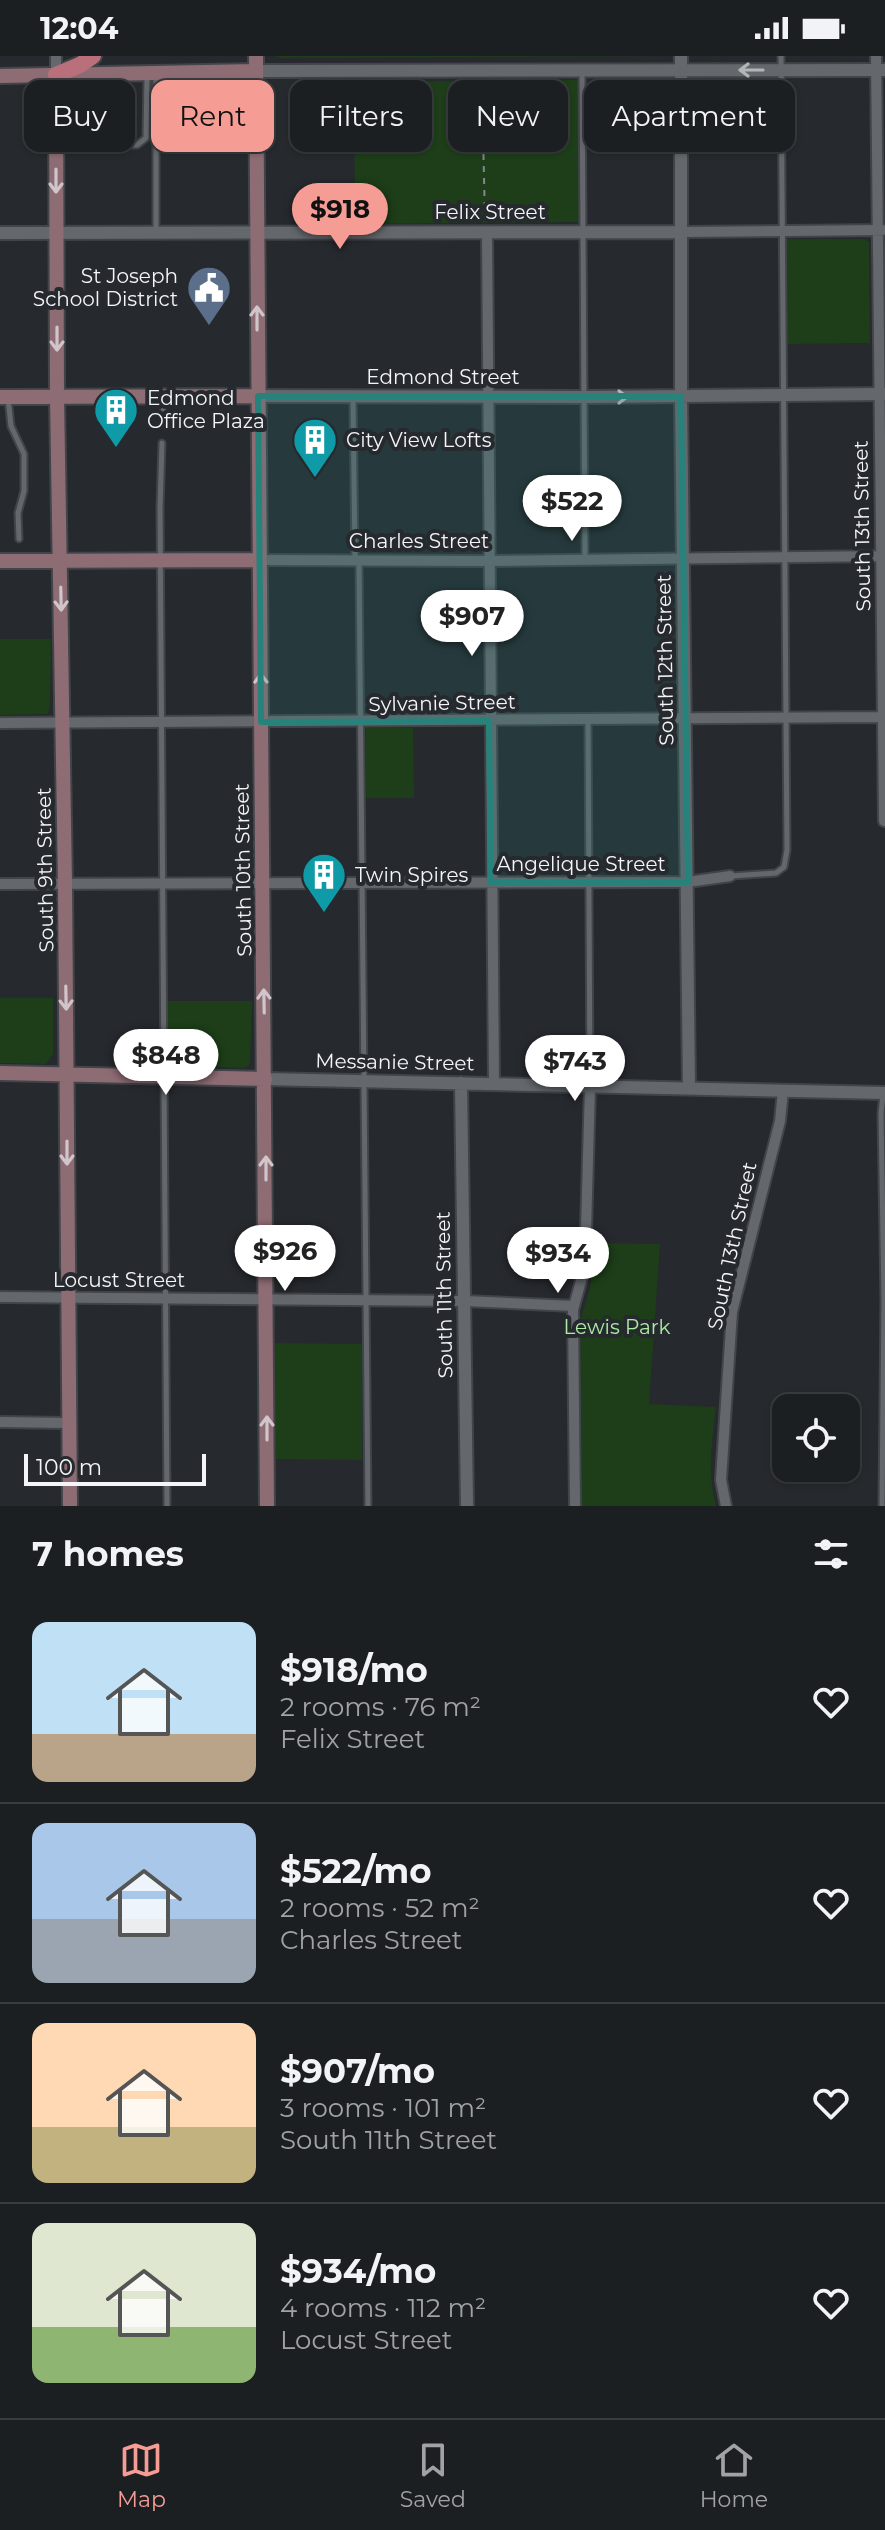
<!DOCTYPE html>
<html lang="en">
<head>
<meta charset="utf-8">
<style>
  :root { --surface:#1c1f22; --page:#25272a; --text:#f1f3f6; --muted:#a0a2a5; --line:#3a3d40; --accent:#f59c94 }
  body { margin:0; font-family:Montserrat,sans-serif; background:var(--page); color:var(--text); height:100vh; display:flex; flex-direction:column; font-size:30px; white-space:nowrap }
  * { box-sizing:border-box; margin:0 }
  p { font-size:26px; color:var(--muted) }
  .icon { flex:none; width:44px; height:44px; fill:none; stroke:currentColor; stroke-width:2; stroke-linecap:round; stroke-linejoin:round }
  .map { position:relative; height:1450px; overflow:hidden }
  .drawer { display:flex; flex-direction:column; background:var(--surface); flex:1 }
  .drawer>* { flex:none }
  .guide { position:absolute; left:24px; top:24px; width:838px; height:72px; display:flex; gap:16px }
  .buttons { position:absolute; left:772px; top:1338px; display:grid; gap:16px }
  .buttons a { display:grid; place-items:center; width:88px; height:88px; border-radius:16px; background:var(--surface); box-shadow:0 2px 6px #0004,0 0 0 2px var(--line); font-size:40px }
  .scale { position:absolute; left:24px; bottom:20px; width:182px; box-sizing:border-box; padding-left:8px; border:4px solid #f3f5f8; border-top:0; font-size:22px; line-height:28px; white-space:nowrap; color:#f3f5f8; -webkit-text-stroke:6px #26292e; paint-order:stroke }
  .price { position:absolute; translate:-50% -68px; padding:0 18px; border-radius:28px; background:#fff; color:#222; font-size:26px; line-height:52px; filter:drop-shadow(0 2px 4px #0008) }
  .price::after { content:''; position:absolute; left:50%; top:48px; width:24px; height:18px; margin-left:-12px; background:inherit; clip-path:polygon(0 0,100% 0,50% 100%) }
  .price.current { background:var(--accent); color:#111 }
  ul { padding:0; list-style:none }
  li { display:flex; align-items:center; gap:24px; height:200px; padding:0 32px }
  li+li { border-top:2px solid var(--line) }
  li span { display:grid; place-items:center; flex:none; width:224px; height:160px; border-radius:16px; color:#555 }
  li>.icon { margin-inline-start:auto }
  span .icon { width:96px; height:96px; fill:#fffc; stroke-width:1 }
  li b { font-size:34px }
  h2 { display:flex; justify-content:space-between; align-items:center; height:96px; padding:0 32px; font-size:34px }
  .tag { padding:0 28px; border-radius:16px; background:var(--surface); box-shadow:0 2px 6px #0004,0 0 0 2px var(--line); font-size:28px; line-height:72px }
  .tag.current { background:var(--accent); color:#111 }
  .status { display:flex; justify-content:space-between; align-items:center; height:56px; padding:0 40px; background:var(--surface); direction:ltr }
  .status svg { height:22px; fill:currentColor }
  .dock { display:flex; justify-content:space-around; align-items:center; height:112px; border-top:2px solid var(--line); background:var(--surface); font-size:22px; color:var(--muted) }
  .dock a { display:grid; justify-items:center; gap:4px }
  .dock .current { color:var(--accent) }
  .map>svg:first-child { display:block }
</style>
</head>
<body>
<div class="status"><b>12:04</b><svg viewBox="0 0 49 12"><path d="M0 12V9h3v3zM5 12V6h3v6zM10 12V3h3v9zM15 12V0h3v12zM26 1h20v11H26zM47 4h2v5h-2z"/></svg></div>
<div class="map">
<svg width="885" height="1450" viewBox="0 0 885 1450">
  <rect width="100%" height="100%" fill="#26292e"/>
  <path fill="#1d3e19" d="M273,0h393l-385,2z
    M579,24v142l-224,2 -1,-142z
    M786,183h78l5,3 1,101 -83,1z
    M0,583h51l-1,66 -2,9 -48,1z
    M366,672h47l1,70h-48z
    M0,942h53v56l-7,10 -46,-1z
    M167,945h85l-2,63 -5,4 -78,-3z
    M595,1187l65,1 -11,160 67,3c-4,34 -9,66 0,99h-134l-2,-185 10,-33z
    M275,1287l87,1v116l-88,-1z"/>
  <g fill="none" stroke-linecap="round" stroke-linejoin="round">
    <g stroke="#414448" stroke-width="9">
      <path id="service" d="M582,14l3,489
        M156,18v158
        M60,78h44l-1,-59
        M86,78l18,12 33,-1 9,-7 1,-61
        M8,342l3,28 13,28v37l-6,22 1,26
        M353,342l2,162
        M163,363l1,-19
        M162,387l-2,65 7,998
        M359,505l9,945
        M588,663l2,366
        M731,820l45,-3 8,-6 3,-17 -6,-794
        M882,1450l2,-206 -3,-187 2,-18"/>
    </g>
    <g stroke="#414448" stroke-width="14">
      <path id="minor" d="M56,0v19
        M876,0l8,765
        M487,176l7,852
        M681,176l202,-2
        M259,504l229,1 397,-5
        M0,667l885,-6
        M0,828l688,-2 42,-6
        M0,1241l465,4 109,5
        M0,1366l69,1
        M575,1450l-2,-196 12,-44 5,-180
        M726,1450l-5,-26 11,-168 48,-191 3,-30"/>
    </g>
    <g stroke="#414448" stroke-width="16">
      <path id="tertiary" d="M681,0v340l8,692
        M256,15l629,-1
        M0,177l681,-1
        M258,340l327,1 300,-3
        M265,1023l620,14
        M461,1027l6,423"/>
    </g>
    <g stroke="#414448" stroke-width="18">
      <path id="secondary" d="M256,0l11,1450
        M56,19l1,322 8,487 5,622
        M0,20l256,-5
        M0,341l258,-1
        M0,505l259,-1
        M0,1017l265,6"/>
    </g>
    <g stroke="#414448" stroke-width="20">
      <path id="primary" d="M56,19l24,-10 13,-9"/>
    </g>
    <path stroke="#84878b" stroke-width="2" stroke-dasharray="6 6" stroke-linecap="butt" d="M472,42l-2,24 4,8 8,3
      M485,164l-2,-86 7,-3 7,-12 -3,-32h-22v11h22"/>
    <use href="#service" stroke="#64686d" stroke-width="5"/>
    <use href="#minor" stroke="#64686d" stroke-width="10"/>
    <use href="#tertiary" stroke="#64686d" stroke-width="12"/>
    <use href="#secondary" stroke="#8e6c74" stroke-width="14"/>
    <use href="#primary" stroke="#b9707b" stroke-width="16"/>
  </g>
  <defs><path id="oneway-shaft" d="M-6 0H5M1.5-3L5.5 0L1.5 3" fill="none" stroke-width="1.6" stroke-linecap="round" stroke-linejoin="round" transform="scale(2)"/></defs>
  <g stroke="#b3b6b9">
    <use href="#oneway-shaft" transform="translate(751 14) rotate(180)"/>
    <use href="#oneway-shaft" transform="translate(616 341)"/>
  </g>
  <g stroke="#d0c5ca">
    <use href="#oneway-shaft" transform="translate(56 125) rotate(90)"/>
    <use href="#oneway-shaft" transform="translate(257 262) rotate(-90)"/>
    <use href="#oneway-shaft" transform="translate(57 283) rotate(90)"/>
    <use href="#oneway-shaft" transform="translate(61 543) rotate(89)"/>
    <use href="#oneway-shaft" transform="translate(261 629) rotate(-91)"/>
    <use href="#oneway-shaft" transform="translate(66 942) rotate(89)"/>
    <use href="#oneway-shaft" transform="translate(264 945) rotate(-91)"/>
    <use href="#oneway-shaft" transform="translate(67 1097) rotate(90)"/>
    <use href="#oneway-shaft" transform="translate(266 1112) rotate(-90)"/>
    <use href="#oneway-shaft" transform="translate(267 1372) rotate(-90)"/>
  </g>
  <path fill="#26837c" fill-opacity="0.2" stroke="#26837c" stroke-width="6" stroke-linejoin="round" d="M258,340h423l7,486 -197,1 -2,-162 -228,1z"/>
  <defs>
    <g id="civic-pin" transform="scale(2.3)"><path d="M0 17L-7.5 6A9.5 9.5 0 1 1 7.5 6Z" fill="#5c6f8a" stroke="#26292e"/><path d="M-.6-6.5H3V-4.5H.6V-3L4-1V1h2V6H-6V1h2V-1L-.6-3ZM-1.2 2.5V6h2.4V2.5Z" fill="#fff"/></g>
    <g id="building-pin" transform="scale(2.3)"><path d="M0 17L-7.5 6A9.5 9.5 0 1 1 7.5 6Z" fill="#0f9aa8" stroke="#26292e"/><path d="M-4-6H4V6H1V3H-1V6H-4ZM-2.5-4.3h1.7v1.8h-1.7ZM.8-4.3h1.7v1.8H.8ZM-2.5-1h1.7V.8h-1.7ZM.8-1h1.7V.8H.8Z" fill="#fff"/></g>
  </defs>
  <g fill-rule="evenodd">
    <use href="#civic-pin" x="209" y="232"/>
    <use href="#building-pin" x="116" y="354"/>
    <use href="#building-pin" x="315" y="384"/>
    <use href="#building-pin" x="324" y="819"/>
  </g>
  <g text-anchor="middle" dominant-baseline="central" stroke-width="8" stroke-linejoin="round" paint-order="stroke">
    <g font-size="20" fill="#f3f5f8" stroke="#26292e">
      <text x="490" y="156">Felix Street</text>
      <text x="443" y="321">Edmond Street</text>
      <text transform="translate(862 470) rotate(-91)">South 13th Street</text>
      <text x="419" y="485">Charles Street</text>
      <text transform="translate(665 604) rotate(-91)">South 12th Street</text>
      <text transform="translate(442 647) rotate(-1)">Sylvanie Street</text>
      <text x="581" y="808">Angelique Street</text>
      <text transform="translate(45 814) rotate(-91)">South 9th Street</text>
      <text transform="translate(243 814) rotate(-91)">South 10th Street</text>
      <text transform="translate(395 1006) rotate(1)">Messanie Street</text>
      <text transform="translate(732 1190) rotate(-78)">South 13th Street</text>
      <text x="119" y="1224">Locust Street</text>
      <text transform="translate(444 1239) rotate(-91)">South 11th Street</text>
    </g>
    <g font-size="20" fill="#f3f5f8" stroke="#26292e" text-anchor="start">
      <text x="178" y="220" text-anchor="end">St Joseph<tspan x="178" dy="23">School District</tspan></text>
      <text x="147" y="342">Edmond<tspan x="147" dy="23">Office Plaza</tspan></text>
      <text x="346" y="384">City View Lofts</text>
      <text x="355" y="819">Twin Spires</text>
    </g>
    <g font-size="20" fill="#aaeca1" stroke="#26292e">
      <text x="617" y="1271">Lewis Park</text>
    </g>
  </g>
</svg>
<div class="buttons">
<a><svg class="icon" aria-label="locate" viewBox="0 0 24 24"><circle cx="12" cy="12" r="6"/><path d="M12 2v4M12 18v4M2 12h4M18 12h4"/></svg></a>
</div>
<div class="scale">100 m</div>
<b class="price current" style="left:340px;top:195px">$918</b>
<b class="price" style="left:572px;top:487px">$522</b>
<b class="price" style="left:472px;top:602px">$907</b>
<b class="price" style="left:166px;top:1041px">$848</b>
<b class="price" style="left:575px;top:1047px">$743</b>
<b class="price" style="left:285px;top:1237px">$926</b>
<b class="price" style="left:558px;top:1239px">$934</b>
<div class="guide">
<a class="tag">Buy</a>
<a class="tag current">Rent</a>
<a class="tag">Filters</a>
<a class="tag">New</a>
<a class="tag">Apartment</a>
</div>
</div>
<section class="drawer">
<h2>7 homes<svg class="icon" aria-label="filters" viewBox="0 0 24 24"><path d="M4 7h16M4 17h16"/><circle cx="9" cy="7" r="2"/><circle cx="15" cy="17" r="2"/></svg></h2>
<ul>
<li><span style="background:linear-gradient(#bfe0f5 70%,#b9a48a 0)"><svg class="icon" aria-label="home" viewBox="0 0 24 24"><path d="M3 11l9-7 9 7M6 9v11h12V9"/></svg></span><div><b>$918/mo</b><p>2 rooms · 76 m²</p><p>Felix Street</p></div><svg class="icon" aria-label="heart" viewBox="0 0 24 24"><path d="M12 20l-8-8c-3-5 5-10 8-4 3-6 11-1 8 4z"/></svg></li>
<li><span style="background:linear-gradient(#a9c7e8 60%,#9aa5b1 0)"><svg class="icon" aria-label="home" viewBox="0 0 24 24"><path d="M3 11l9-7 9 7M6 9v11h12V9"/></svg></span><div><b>$522/mo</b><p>2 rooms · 52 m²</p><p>Charles Street</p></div><svg class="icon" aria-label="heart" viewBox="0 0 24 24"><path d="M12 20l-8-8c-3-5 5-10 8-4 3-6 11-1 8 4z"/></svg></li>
<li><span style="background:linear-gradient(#ffd9b3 65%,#c2b280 0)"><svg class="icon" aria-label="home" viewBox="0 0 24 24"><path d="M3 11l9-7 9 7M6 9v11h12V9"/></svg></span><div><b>$907/mo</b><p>3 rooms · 101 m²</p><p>South 11th Street</p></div><svg class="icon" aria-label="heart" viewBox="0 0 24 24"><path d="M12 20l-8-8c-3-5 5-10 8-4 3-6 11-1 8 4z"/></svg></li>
<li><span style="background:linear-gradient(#dfe7d0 65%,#8fb573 0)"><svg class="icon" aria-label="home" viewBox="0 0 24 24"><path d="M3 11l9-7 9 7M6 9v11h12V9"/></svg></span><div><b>$934/mo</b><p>4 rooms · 112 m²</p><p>Locust Street</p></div><svg class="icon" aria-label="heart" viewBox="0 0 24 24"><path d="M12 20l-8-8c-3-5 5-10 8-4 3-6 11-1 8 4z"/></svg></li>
</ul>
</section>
<nav class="dock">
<a class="current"><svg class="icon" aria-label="map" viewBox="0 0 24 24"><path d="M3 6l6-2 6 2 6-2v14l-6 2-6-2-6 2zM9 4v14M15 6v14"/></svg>Map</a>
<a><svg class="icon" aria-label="saved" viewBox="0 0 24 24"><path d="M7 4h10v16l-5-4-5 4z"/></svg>Saved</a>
<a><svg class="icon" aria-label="home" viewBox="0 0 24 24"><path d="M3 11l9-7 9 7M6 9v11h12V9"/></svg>Home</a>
</nav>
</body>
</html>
